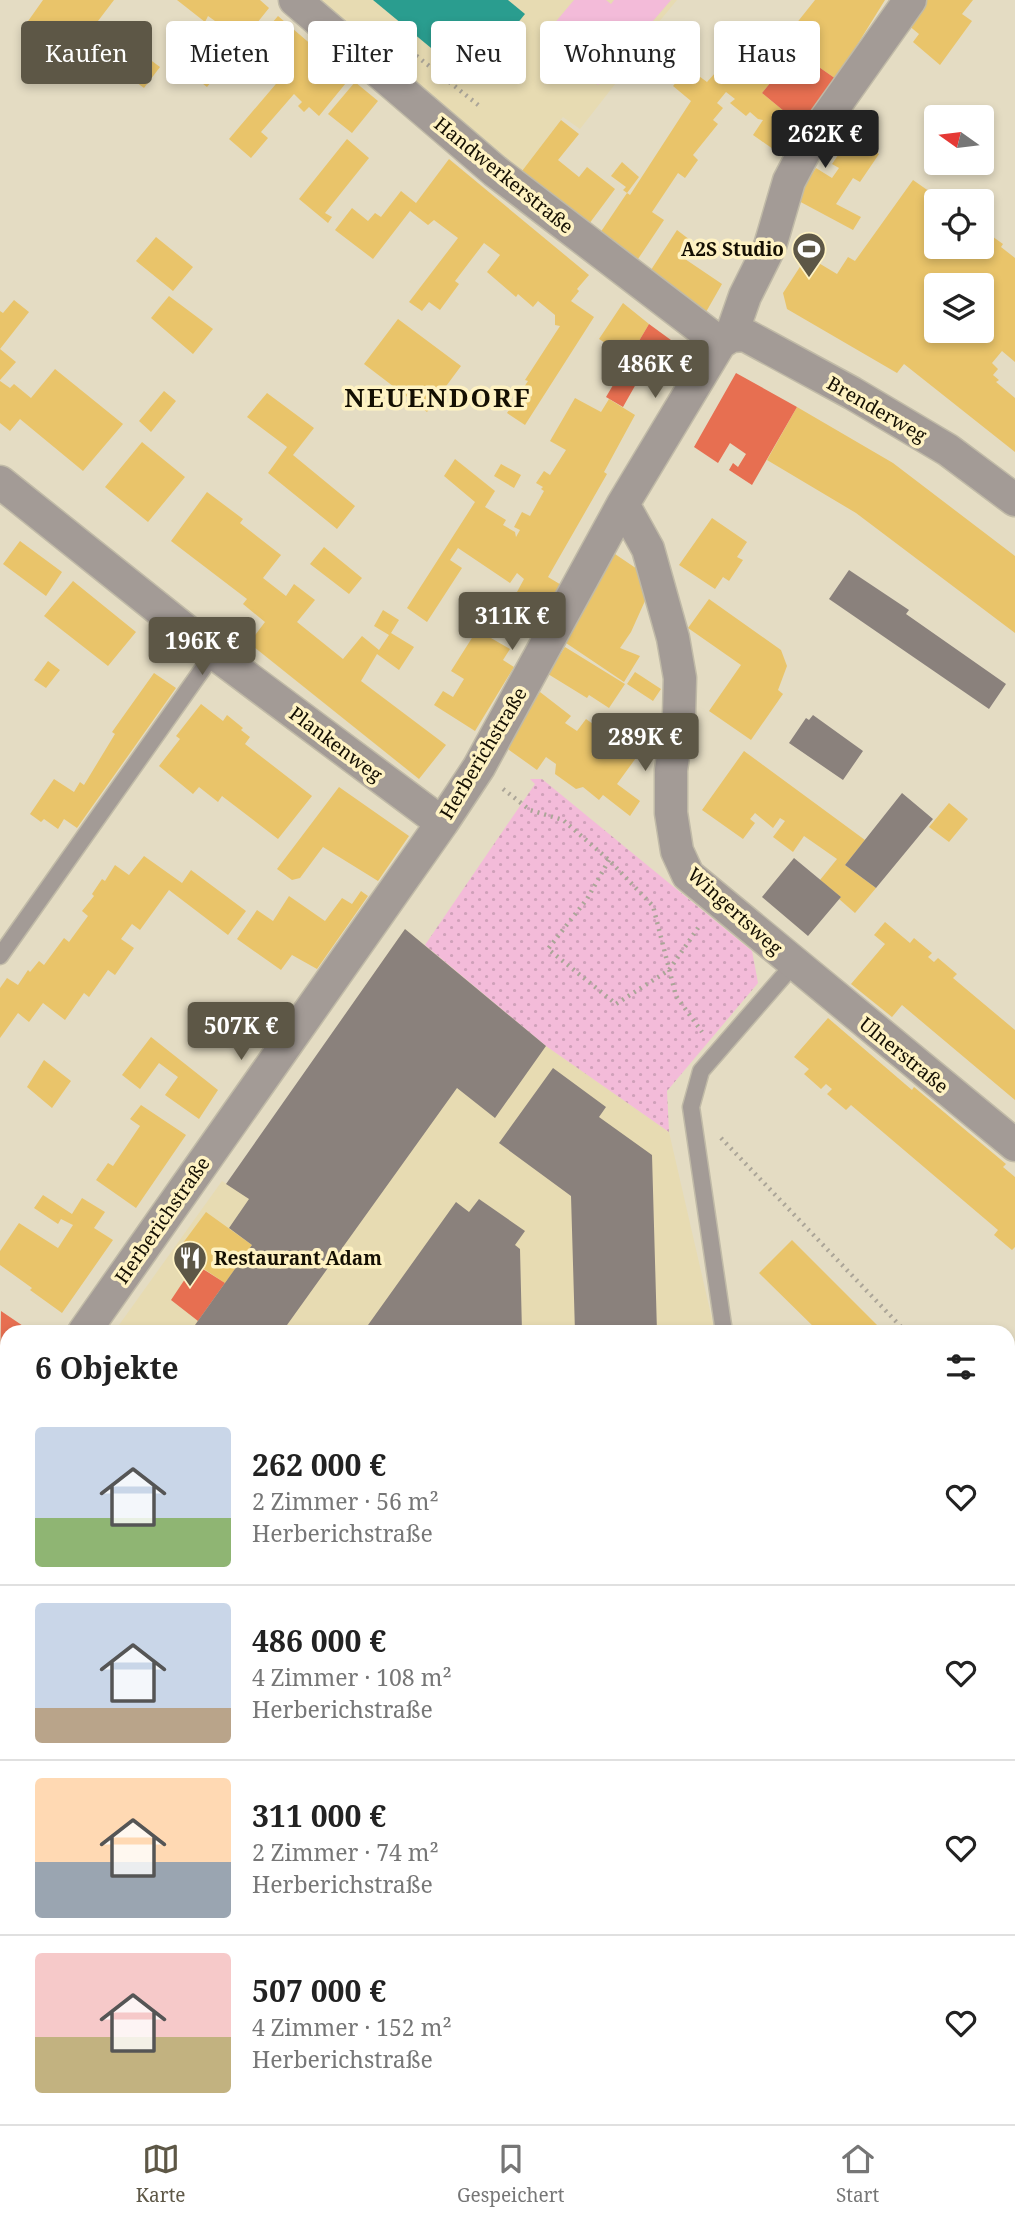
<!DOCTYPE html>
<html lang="de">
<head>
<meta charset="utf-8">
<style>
  :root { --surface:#fff; --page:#f2f2f2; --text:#222; --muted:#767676; --line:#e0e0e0; --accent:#5d5746 }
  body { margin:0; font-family:"Noto Serif",serif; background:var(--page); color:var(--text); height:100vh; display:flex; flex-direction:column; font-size:26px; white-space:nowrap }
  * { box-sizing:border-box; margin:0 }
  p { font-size:23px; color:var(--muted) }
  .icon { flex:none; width:38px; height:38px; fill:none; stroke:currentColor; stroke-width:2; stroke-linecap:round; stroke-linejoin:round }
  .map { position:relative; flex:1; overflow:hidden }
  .details { position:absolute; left:0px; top:1325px; width:1015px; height:800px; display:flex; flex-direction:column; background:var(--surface); border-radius:21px 21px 0 0; box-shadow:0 4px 10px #0003 }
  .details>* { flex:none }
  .guide { position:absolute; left:21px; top:21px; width:973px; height:63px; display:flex; gap:14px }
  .needle { width:46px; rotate:284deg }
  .buttons { position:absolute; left:924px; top:105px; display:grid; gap:14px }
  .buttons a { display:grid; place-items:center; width:70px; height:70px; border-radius:7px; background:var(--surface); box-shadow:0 4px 10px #0003; font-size:35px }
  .price { position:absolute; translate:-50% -60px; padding:0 16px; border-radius:7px; background:var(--accent); color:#fff; font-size:23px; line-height:46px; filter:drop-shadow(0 2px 4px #0008) }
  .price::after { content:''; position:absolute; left:50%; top:42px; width:21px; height:16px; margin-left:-10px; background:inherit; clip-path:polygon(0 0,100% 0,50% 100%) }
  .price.selected { background:#222; color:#fff }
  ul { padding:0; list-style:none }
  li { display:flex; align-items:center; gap:21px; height:175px; padding:0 35px }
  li+li { border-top:2px solid var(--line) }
  li span { display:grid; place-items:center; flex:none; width:196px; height:140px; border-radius:7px; color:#555 }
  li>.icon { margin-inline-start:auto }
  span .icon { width:84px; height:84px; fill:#fffc; stroke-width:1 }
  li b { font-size:30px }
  h2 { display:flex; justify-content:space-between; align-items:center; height:84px; padding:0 35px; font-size:30px }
  .tag { padding:0 24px; border-radius:7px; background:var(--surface); box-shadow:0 4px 10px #0003; font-size:24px; line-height:63px }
  .tag.selected { background:var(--accent); color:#fff }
  .menu { display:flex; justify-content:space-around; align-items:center; height:98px; border-top:2px solid var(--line); background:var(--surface); font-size:19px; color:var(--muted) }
  .menu a { display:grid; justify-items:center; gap:4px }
  .menu .selected { color:var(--accent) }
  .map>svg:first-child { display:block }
</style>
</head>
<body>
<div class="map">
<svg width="1015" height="2124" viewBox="0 0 1015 2124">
  <defs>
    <pattern id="grass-dots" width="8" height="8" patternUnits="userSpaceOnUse" patternTransform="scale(1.75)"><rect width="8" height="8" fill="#f3bbd9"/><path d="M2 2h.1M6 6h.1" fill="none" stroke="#cfa0b9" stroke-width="1.8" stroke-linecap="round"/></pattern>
  </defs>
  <rect width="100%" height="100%" fill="#e4dcc3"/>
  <path fill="#e7dbb2" d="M319,0h358l-43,52 3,4 -57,73 -17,-12 -41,54z
    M405,929l141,117 123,86 46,200h-601l108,-151 5,3z
    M7,1537v83l-7,-7v-68z
    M7,1782v336h1001v-18l7,8v16h-1015v-332z"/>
  <path fill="url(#grass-dots)" d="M530,779h12l210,172 6,32 -91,108 2,41 -123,-86 -121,-101 110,-161z"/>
  <path fill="#f3bbd9" d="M574,0h32l5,4 3,-4h57l-73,85 -56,-47z"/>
  <path fill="#e9c46a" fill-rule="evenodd" d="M43,0h71l-16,21 62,46 -16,21 -32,-24 -12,15 -74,-55z
    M177,0h83l9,8 -28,35 -4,-4 -12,14 6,4 -24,30 -13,-10 35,-44 -9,-6 -3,3 -5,-4 3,-5 -7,-5 -3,6z
    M815,0h70l-49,79 -40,-28 -34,42 40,33 -19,30 -30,-21 10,-15 -5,-1 -8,-7 -4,4 -16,-13 5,-4 -9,-7 -9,11 6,5 -10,12 5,4 -25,31 5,5 -13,18 -7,-5 -26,39 12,8 -28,42 -36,-29 27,-40 -4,-3 3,-3 -15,-11 11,-14 17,15 -12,16 3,2 61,-94 -18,-15 15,-18 19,14 18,-20 9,7 14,-18 16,13z
    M927,0h46l-11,14 10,7 -32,44 -27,-23 6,-8 -11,-9z
    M278,16l72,62 -31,38 -10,-9 -5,5 -6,-6 4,-4 -8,-8 -33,38 7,6 -17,20 -22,-19 52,-61 -33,-27z
    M355,82l23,19 -26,32 -24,-19z
    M561,120l18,14 -21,26 21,17 8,-10 28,22 -26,35 -67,-53z
    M851,136l28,18 -19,28 -7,-4 -17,26 25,13 -8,13 -58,-31 21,-31 16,10 7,-10 -7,-4z
    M347,139l22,19 -44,55 7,4 -4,6 -29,-24z
    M449,159l140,116 -12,14 2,2 -8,10 23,16 -69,108 -18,-12 21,-32 -3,-1 35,-54 -5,-1v-10l-17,-14 -5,6 -15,-13 -2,3 -29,-25 13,-17 -16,-12 -29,38 4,3 -19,26 -11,-8 -7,9 -13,-9 49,-64 -24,-18 -6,5 -18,-14 -37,48 -38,-29 17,-22 16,13 7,-8 6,4 20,-26 15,12z
    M913,180l30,21h-7v46h46v-18l21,15 -2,3 14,11v104l-13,-11 -10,12 6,6 -5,6 6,5 -3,2 19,16v54l-111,-88 -7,9 -110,-64 -4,-16 24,-37 30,18 11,-17 7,4zM936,285h46v46h-46z
    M677,230l13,10 -10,14 1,4 4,1 37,25 -16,28 -57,-39z
    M156,237l37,30 -20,24 -37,-30z
    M169,296l44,33 -20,25 -42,-36z
    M14,300l15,12 -29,37v-38l3,2z
    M623,303l26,21 -20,34 -30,-19z
    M398,319l63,47 -34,46 -63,-48z
    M0,349l16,13 -16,18z
    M55,369l68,55 -40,47 -63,-52 -10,12 -10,-8v-42l10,7 4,-4 17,14z
    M164,391l12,10 -25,31 -12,-11z
    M267,393l47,35 -21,27 62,51 -18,23 -69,-56 19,-26 -40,-30z
    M575,398l26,14 8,-13 26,16 -31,57 3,2 -59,103 15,9 -15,25 -31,-19 7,-13 -7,-6 -7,10 -52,-35 -8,12 12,8 -35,54 -20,-14 68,-106 -31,-26 11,-17 40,32 -10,16 21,13 -3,5 12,7 1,5 4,-7 -6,-3 8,-15 8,4 14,-25 -3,-2 2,-2 -7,-4 8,-12 6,4 16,-25 -16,-9z
    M797,407l96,56 122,93v77l-159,-120 -89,-53z
    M142,442l43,35 -37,45 -43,-35z
    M501,464l20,11 -7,13 -20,-12z
    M207,492l36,27 -3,4 41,32 -18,23 23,18 8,-12 21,16 -18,22 46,37 19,-23 17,14 10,-15 -15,-9 9,-16 16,10 -8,13 23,14 -15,23 -22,-16 -16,27 85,64 -27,34 -170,-136 16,-21 -22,-18 4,-5 -76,-58z
    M712,518l35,24 -10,15 6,3 -14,21 -6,-4 -8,12 -36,-24z
    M20,541l42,31 -16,24 -43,-32z
    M324,547l38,31 -13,16 -39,-30z
    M615,554l28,19 6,19 -18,40 -11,16 20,8 -16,26 -58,-39z
    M73,581l63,51 -28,34 -64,-50z
    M709,599l72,51 6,16 -9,24 5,4 -32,46 -42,-29 32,-46 -53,-37z
    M477,630l33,19 -7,11 11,7 -39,64 -41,-26 9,-14 10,6 11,-18 -13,-8z
    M565,647l60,37 -16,24 -20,-13 -2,3 -39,-24z
    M48,661l12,9 -14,18 -12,-8z
    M635,672l26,17 -8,12 -26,-17z
    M154,673l22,15 -99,140 -13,-9 -6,10 -14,-10 -3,3 -11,-8 24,-35 20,13 6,-10 4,3 31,-51 -3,-2z
    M540,692l31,24 -6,7 12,8 9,-12 14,10 11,-15 19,15 -7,9 18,13 -24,33 23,17 -10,15 -27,-21 -4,5 -16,-13 -7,2 -21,-15 1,-10 -10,-7 -9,13 -32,-23z
    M201,704l22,17 4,-6 16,13 -2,2 9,7 -5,7 67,52 -34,43 -56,-43 -4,6 -19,-15 -6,7 -34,-28 21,-27 -4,-3z
    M744,751l121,89 -20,25 31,23 -21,25 -16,-14 2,-2 -21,-17 17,-21 -33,-23 -11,16 -20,-15 12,-16 -5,-3 -7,10 -18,-15 -5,6 5,4 -12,16 -41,-29z
    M339,787l70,49 -31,45 -55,-34 -23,31 -8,2 -15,-11z
    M949,803l19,16 -19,23 -20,-15z
    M144,856l38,27 9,-13 55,41 -18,24 -59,-45 -29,40 -8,-6 -11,15 13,9 -19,27 -7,-5 -19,27 -5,-4 -19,27 -22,-17 -14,19 -11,-9 -18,25v-50l7,-10 11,7 10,-15 2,2 9,-11 5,4 20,-27 5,4 19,-26 -6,-5 12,-15 -2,-2 10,-15 3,2 10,-16 14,10z
    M361,891l7,5 -51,73 -25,-14 -11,15 -44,-31 20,-29 16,11 16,-25 36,25 17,-23 10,6z
    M885,922l25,21 4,-5 18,15 -4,4 6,5 4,-4 19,16 -4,4 62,52v70l-113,-95 -10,12 -41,-33 34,-40 -11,-9z
    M828,1018l84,72 2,-3 92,77 -3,3 12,10v70l-3,3 -18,-15 4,-5 -147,-125 -5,5 -19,-16 5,-5 -6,-5 -5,5 -17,-15 5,-5 -15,-12z
    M151,1037l67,53 -19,29 -34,-24 13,-18 -19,-14 -19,26 -18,-14z
    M44,1060l27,21 -19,27 -25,-21z
    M141,1105l45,30 -50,73 -40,-28 12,-17 5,3 27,-40 -10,-7z
    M43,1195l29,19 10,-16 23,14 -11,16 19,12 -51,73 -32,-23 2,-2 -32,-23v-14l19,-28 39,25 15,-23 -12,-6 -3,5 -24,-16z
    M206,1212l46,33 -27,38 -48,-32z
    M792,1240l92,92h-65l-60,-59z
    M1008,1459l7,8v69l-7,-7z
    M1015,1963v62l-7,6v-62z"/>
  <path fill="#e76f51" d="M796,51l40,28 -34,47 -40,-33z
    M649,324l37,27 -16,28 -21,-18 -26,46 -17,-10z
    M736,373l61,34 -45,78 -23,-15 4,-7 5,4 8,-13 -16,-11 -12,20 -24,-16z
    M195,1264l30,19 -27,38 -27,-21z
    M1,1311l31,21h-25v61l-3,5 -4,-3z
    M1015,2025v39l-7,-8v-25z"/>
  <path fill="#2a9d8f" d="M373,0h135l17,14 -54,67z"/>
  <path fill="#8a817c" d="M849,570l60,40 -3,4 100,70 -17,25 -160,-110z
    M813,715l50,36 -20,29 -54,-37 17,-25 3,2z
    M902,793l31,26 -57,69 -31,-23z
    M794,858l47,39 -33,39 -46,-39z
    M405,929l141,117 -51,72 -38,-30 -175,244h-92l62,-87 -23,-17 20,-29 -23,-15z
    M553,1068l53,39 -7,10 53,38 5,177h-82l-4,-136 -72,-53z
    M479,1199l46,32 -10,14 5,4 2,83h-159l93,-130 13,10z
    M664,2118h283l5,6h-281z"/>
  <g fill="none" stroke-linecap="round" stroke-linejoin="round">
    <g stroke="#c0baa7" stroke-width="19">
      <path id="service" d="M0,956l214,-303
        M724,1332l-33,-225 10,-36 93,-107
        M0,1701h7
        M1008,2088l7,9
        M558,2118l7,6"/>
    </g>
    <g stroke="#c0baa7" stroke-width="35">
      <path id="minor" d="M295,0l200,171 225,172
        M731,336l14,-1 107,58 96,57 67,50
        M0,482l214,171 228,170
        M623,504l25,45 25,89 7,40 -1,37 -8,55v43l6,38 11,24 327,270
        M84,1332l358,-509 37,-56 144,-263 97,-161 11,-7 14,-40 25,-50 19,-65 21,-40 100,-141
        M0,1455l7,-10"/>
    </g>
    <path stroke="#aba598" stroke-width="4.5" stroke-dasharray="2 5" stroke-linecap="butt" d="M389,34l93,74
      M503,789l27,21 33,10 46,40 44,46 23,90 26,36
      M609,860l-22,39 -39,50 68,55 53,-34 31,-45
      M721,1138l185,194
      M1008,1438l7,8
      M0,1626l7,9
      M0,1777l7,-9"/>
    <use href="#service" stroke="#a39b96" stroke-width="16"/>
    <use href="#minor" stroke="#a39b96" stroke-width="32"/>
  </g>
  <defs>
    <g id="stadium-pin" transform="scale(1.75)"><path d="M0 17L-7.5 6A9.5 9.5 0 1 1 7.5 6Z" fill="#5d5746" stroke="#fef2c3"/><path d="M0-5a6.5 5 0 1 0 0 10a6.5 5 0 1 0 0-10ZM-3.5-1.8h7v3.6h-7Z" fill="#fff"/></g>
    <g id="restaurant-pin" transform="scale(1.75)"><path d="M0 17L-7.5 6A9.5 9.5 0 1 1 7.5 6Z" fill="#5d5746" stroke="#fef2c3"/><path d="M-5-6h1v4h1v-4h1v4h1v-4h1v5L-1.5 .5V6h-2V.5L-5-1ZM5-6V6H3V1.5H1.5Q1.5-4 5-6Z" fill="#fff"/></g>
  </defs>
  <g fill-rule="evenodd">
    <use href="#stadium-pin" x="809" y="249"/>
    <use href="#restaurant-pin" x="190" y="1258"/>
  </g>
  <g text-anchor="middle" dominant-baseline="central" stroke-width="7" stroke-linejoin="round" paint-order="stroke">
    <g font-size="19" fill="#140f02" stroke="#fef2c3">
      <text transform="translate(504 175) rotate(39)">Handwerkerstraße</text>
      <text transform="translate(877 409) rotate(30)">Brenderweg</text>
      <text transform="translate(336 744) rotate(37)">Plankenweg</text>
      <text transform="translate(483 753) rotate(-59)">Herberichstraße</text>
      <text transform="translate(735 911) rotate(42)">Wingertsweg</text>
      <text transform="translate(904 1055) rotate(39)">Ulnerstraße</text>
      <text transform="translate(162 1220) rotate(-55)">Herberichstraße</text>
    </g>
    <g font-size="19" font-weight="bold" fill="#140f02" stroke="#fef2c3" text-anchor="end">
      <text x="784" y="249">A2S Studio</text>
      <text x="214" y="1258" text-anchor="start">Restaurant Adam</text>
    </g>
    <g font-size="26" font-weight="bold" letter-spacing="2" fill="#140f02" stroke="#fef2c3">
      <text x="438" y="397">NEUENDORF</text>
    </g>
  </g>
</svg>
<div class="buttons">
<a><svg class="needle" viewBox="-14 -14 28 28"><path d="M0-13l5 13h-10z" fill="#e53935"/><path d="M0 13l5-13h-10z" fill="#767676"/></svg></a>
<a><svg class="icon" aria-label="locate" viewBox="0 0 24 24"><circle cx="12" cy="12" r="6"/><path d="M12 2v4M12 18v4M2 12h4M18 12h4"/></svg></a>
<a><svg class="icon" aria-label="layers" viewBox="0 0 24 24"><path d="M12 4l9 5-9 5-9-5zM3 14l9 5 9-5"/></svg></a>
</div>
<b class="price selected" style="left:825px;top:170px">262K €</b>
<b class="price" style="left:655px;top:400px">486K €</b>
<b class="price" style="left:512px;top:652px">311K €</b>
<b class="price" style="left:202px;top:677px">196K €</b>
<b class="price" style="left:645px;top:773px">289K €</b>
<b class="price" style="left:241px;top:1062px">507K €</b>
<div class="guide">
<a class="tag selected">Kaufen</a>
<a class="tag">Mieten</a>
<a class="tag">Filter</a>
<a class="tag">Neu</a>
<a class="tag">Wohnung</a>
<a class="tag">Haus</a>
</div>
<section class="details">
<h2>6 Objekte<svg class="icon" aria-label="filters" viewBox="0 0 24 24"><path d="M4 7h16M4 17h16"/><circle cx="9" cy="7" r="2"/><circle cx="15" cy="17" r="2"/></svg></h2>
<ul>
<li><span style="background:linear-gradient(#c9d6e8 65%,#8fb573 0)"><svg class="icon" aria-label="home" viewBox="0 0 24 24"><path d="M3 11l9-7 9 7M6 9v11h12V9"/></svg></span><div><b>262 000 €</b><p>2 Zimmer · 56 m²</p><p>Herberichstraße</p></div><svg class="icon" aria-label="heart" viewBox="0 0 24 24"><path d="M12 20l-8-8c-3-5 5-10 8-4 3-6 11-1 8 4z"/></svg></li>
<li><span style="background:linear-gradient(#c9d6e8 75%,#b9a48a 0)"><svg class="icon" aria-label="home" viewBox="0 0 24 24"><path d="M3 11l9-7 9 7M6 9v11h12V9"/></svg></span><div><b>486 000 €</b><p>4 Zimmer · 108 m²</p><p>Herberichstraße</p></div><svg class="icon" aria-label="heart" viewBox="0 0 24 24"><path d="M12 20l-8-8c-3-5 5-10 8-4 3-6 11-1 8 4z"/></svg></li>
<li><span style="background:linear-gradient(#ffd9b3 60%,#9aa5b1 0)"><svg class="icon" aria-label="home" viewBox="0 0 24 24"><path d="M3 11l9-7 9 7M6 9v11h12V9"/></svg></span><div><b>311 000 €</b><p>2 Zimmer · 74 m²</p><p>Herberichstraße</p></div><svg class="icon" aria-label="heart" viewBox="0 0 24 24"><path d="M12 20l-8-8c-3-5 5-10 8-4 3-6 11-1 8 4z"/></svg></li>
<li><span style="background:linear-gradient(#f6c9c9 60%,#c2b280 0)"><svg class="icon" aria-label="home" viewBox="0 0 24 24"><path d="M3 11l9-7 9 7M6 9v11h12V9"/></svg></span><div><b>507 000 €</b><p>4 Zimmer · 152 m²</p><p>Herberichstraße</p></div><svg class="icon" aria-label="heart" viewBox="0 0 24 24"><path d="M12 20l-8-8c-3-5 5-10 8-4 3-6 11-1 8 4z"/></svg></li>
</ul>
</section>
</div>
<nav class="menu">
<a class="selected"><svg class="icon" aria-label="map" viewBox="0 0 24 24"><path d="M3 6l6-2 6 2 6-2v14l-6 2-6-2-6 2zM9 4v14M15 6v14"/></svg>Karte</a>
<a><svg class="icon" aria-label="saved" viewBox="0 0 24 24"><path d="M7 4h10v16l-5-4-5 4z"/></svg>Gespeichert</a>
<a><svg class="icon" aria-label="home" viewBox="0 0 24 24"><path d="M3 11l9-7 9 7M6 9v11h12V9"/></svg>Start</a>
</nav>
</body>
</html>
